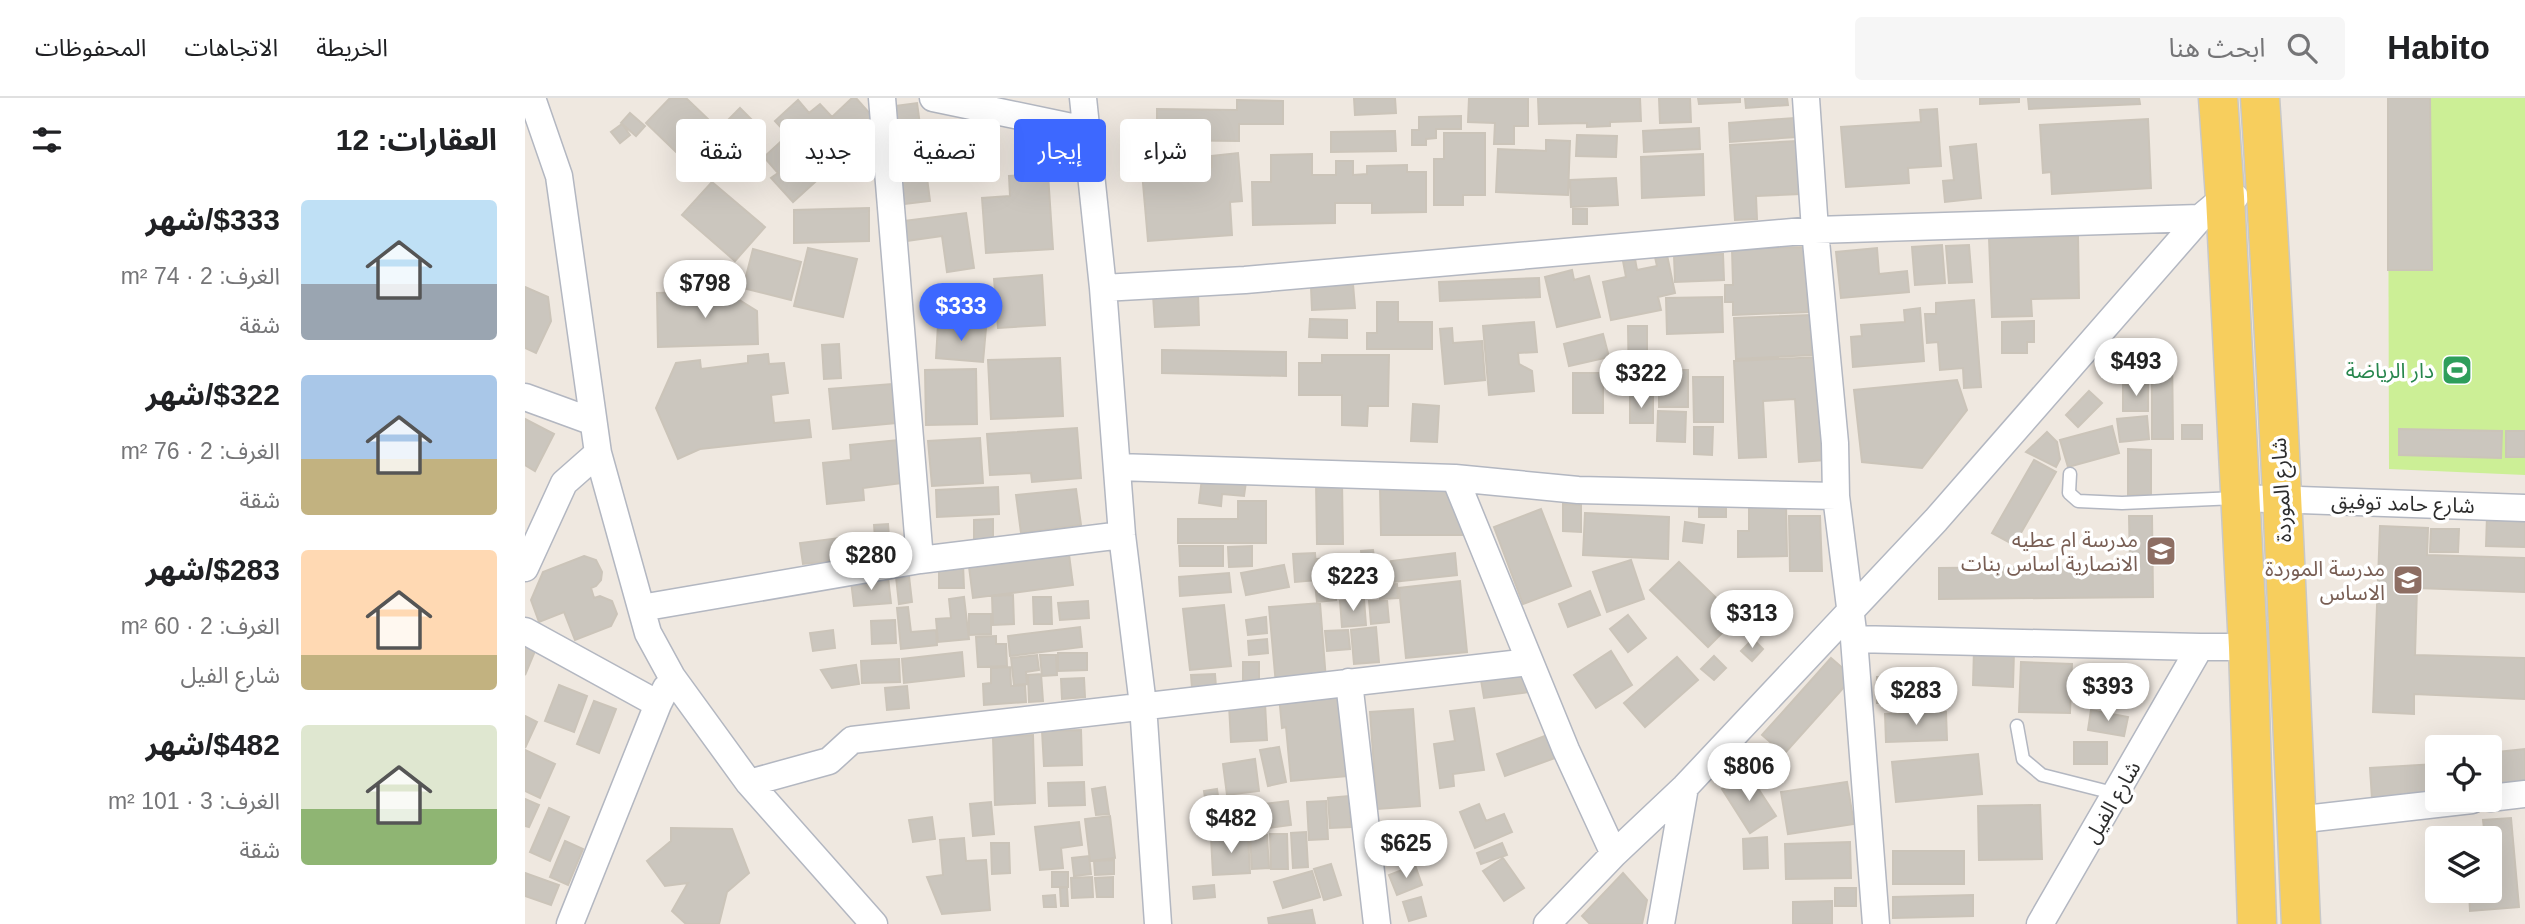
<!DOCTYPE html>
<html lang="ar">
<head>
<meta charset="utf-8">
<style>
  :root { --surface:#fff; --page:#f6f6f6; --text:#202124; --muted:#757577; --line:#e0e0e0; --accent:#3d68ff }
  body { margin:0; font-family:Arial,"Noto Sans Arabic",sans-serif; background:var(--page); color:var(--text); direction:rtl; height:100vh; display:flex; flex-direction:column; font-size:26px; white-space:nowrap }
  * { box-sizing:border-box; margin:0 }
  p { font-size:23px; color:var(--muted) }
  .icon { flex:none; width:38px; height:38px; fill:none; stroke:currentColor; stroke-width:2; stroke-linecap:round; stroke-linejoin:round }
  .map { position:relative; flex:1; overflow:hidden; direction:ltr }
  .sheet { display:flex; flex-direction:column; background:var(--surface); width:525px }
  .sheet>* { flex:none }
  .hud { position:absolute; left:21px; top:21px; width:665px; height:63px; direction:rtl; display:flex; gap:14px }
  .controls { position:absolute; left:1900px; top:637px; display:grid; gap:14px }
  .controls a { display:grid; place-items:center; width:77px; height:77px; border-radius:7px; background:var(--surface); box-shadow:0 7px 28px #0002; font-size:35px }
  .price { position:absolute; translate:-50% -60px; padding:0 16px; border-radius:24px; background:#fff; color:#222; font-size:23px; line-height:46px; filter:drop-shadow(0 2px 4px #0008) }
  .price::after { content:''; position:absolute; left:50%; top:42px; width:21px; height:16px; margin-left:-10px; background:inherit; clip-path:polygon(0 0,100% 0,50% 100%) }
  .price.selected { background:var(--accent); color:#fff }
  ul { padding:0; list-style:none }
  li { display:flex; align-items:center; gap:21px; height:175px; padding:0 28px }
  li span { display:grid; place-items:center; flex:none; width:196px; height:140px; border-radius:7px; color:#555 }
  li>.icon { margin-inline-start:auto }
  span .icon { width:84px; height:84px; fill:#fffc; stroke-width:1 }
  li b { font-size:30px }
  h2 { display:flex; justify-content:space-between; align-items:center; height:84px; padding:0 28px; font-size:30px }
  .tag { padding:0 24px; border-radius:7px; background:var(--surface); box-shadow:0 7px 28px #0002; font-size:24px; line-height:63px }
  .tag.selected { background:var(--accent); color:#fff }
  header { display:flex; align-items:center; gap:42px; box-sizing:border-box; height:98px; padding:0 35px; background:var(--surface); border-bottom:2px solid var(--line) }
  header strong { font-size:33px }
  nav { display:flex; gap:38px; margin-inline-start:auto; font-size:24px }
  .search { width:490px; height:63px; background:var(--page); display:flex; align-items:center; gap:18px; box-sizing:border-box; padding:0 24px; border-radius:7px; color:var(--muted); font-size:26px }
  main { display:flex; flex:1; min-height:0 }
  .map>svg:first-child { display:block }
</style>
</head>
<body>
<header>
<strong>Habito</strong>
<div class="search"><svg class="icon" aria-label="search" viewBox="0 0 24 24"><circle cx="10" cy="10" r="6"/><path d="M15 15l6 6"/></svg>ابحث هنا</div>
<nav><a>الخريطة</a><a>الاتجاهات</a><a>المحفوظات</a></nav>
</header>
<main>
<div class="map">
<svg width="2000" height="826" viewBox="0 0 2000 826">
  <rect width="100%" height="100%" fill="#efe8e0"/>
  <path fill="#ccef96" d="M1863,0h137v377l-136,-6z"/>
  <path fill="#cbc6be" stroke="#cbc4b9" stroke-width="2" d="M145,0h16l46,44 -32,33 -54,-52z
    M327,0h4l23,26 -86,78 -22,-24 7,-5 -14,-16 24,-22 -13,-14 23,-21 11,13 11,-9 12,13z
    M829,0h41l1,15 -41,2z
    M944,0h59v28h-14v18h-20l1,-21 -27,-1z
    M1013,0h102l1,23 -31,1v4l-23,1v-4l-48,1z
    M1134,0h31l1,24 -31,1z
    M1173,0h42v4l-41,2z
    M1220,0h42l1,7 -42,3z
    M1455,0h39v4l-39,2z
    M1503,0h111l1,6 -111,5z
    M1863,0h42l2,172h-44z
    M712,2l46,1v23h-44v17l-82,-1v-31l80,1z
    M392,5l4,29 -30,4 -4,-29z
    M215,10l17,17 -15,14 -16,-17z
    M1412,11l4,57 -33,2 1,15 -63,4 -5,-60 80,-5 -1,-12z
    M105,15l15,13 -9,10 -15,-13z
    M936,18v13h-25v9l-10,1v6h-14v-15h7v-13z
    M1269,20l2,19 -66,5 -1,-19z
    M1623,21l3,69 -99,6 -1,-22 -8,1 -3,-48z
    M97,26l8,11 -10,8 -9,-11z
    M1174,30l1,21 -56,3 -1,-21z
    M870,33l1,20 -65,1v-20z
    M919,35h41v62h-22v10h-29v-46h10z
    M1052,37l40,1 -1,21 -40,-1z
    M1021,42l24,1 -2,54 -72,-3 2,-43 48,2z
    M1271,43l4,53 -44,2 1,23 -22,1 -5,-75z
    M1451,46l5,54 -36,4 -2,-21 11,-1 -4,-33z
    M398,49l7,54 -33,4 -7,-54z
    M713,55l4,48 -12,1 2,33 -84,6 -6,-69 70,-5v-11z
    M787,56v21h24v-14h17v14l14,-1v-8l40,-1v7h19v40l-54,1v-10h-37v20l-82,2 -1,-43h19v-27z
    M1178,56l1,41 -62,3 -1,-41z
    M523,76l5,75 -67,4 -4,-55 28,-2 -1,-20z
    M1091,80l2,27 -47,2 -1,-27z
    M187,84l53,45 -30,34 -53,-46z
    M344,110v33l-75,2v-33z
    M1048,111h14v15h-14z
    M441,115l8,55 -27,4 -5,-36 -36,5 -3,-20z
    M1553,138l1,62 -48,1 1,17 -40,1 -3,-79z
    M1417,147l3,38 -30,2 -3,-38z
    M1444,147l3,37 -23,1 -3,-37z
    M1280,149l3,65 -75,3v-13h-8v-17h8l-1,-36z
    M283,150l49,11 -14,58 -49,-11z
    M1352,150l2,26 28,-3 2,21 -68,6 -5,-46z
    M228,151l48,13 -10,38 -48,-12z
    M1198,156l1,26 -49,2 -1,-27z
    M1142,157l8,38 -17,4 3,13 -50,10 -8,-38 23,-5 -3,-16 12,-2 2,11 20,-4 -2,-9z
    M1047,172l2,10 15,-4 11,41 -43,10 -12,-50z
    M517,177l3,50 -47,3 -4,-49z
    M1014,180l1,19 -100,4 -1,-19z
    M828,186l2,24 -43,2 -1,-23z
    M0,189l23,10 3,24 -15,32 -11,-5z
    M200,193l32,20 1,33 -100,3 -1,-54z
    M673,195l1,32 -44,2 -2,-32z
    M1197,199l1,35 -56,2 -1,-36z
    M1449,202l7,87 -17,1 -1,-20 -23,2 -2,-28 -11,1 -2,-29h11v-11z
    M852,204h21v20h34v27h-65v-16h10z
    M1395,210l4,53 -71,6 -2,-30 11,-1 -1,-11 44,-3 -1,-12z
    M1285,217l2,40 -76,4 -2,-41z
    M785,221l37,1v18l-38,-1z
    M1509,223v21h-7v11h-25v-31z
    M1009,224l3,30 -19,1 1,11 13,7 2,20 -45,4 -6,-69z
    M413,227l48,3 -3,34 -47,-4z
    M1103,228h19v45h9v19h-27z
    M927,230l1,15 29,-2 3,39 -40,4 -5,-55z
    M1078,236l6,23 -40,9 -5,-22z
    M314,246l2,34 -17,1 -2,-34z
    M1600,246l23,1 -1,35 -23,-1z
    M1627,250h20l1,91h-21z
    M637,252l124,2v24l-124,-3z
    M243,256l1,10 15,-1 4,30 -17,2 3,28 35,-3 2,17 -111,12 -22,10 -22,-51 20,-45 24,-3 1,9 47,-6v-7z
    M797,257h67l-1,51h-20l-1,20 -25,-1v-30h-43v-32h23z
    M1295,259l6,103 -27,2 -4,-63 -32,2 3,56 -27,1 -5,-97z
    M535,260l3,58 -72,3 -3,-59z
    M451,271l1,55 -51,1 -1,-55z
    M1134,272h29v37h-29z
    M1048,275h30v40h-30z
    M1168,279h30v45h-29z
    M1432,282l10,30 -45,58 -60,-6 -8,-72z
    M367,286l4,39 -63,6 -4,-40z
    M1598,287h25v26h-25z
    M1564,293l13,12 -24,24 -12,-12z
    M1105,298h23v27h-23z
    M888,306l26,2 -2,36 -26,-1z
    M1133,313l28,1 -1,30 -28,-1z
    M1622,318l2,23 -29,3 -3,-23z
    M0,321l29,15 -19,37 -10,-6z
    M1657,327h20v14h-20z
    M1587,328l7,27 -51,14 -8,-27z
    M1169,329h19l-1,28 -18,-1z
    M552,330l4,50 -49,4 -1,-9 -41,2 -3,-41z
    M1874,331l103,2 -1,27 -102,-3z
    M1981,333h19v26h-19z
    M1522,334l10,10 3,17 -4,8 -30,-15z
    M455,340l3,45 -51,3 -4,-45z
    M373,342l5,43 -40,5 1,12 -37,4 -4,-41 28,-3 -1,-15z
    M1603,351l23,1v45h-23z
    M1509,362l22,12 -42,73 -22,-12z
    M677,380l44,4 -2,14 -22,-2 -1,12 -22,-3z
    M791,384h26l1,62h-26z
    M473,389l1,27 -62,3 -1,-27z
    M919,389l20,38v10h-83l-1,-47z
    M551,391l5,36 -60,8 -5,-38z
    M1174,400h27v19h-27z
    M713,403h28v42h-88v-24h60z
    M1038,406l18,1v27l-18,-1z
    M1261,406l1,52 -49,1v-26h11v-26z
    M1016,411l30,77 -48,18 -29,-77z
    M1060,415l84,4 -1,42 -85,-4z
    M1264,418h31l2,55h-32z
    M1604,418h23l1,81 -214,2v-31l191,-2z
    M1962,418h38v31l-39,-1z
    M468,421v24h-19v-23z
    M1160,424l19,3 -2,18 -19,-2z
    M363,426l2,26 -14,1 -2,-26z
    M1855,428l48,2 -1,27 98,3v34l-108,-4 -2,67 110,3v41l-111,-5v20l-41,-2z
    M1906,431h28l-1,23h-28z
    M314,440l2,22 -38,4 -3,-21z
    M654,448h44v20h-43z
    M727,448v20l-23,1 -1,-20z
    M543,449l5,38 -100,13 -5,-39z
    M848,452l6,44 -19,3 -4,-27h7l-2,-19z
    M790,455l2,27 -22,2 -2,-28z
    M930,455l2,22 -64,7 -2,-21z
    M828,457l2,15 -18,2 -2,-16z
    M59,458l12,4 6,12 -1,8 -5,6 -5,2 3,10 6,-2 12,5 5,13 -6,12 -36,14 -11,-28 -25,10 -8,-22 12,-28z
    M807,460l2,19 -15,1 -2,-19z
    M1106,462l13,39 -37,13 -14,-40z
    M1154,464l58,56 -29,29 -58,-57z
    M414,466h24l1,24h-25z
    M759,467l5,22 -43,8 -5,-22z
    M704,475l2,19 -51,4 -1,-19z
    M829,476l2,20 -19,1 -1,-20z
    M384,478l3,26 -13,2 -3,-27z
    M363,479l3,26 -37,3 -3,-25z
    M809,483l2,19 -19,2 -2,-19z
    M935,483l7,71 -61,6 -7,-70z
    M872,486l1,14 -18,1 -1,-14z
    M1065,493l10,24 -32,12 -9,-23z
    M488,497l1,29 -21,1 -1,-29z
    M439,499l5,42 -31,3 -2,-23 15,-1 -2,-19z
    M508,499h18l1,27h-18z
    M839,501l2,26 -24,2 -2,-26z
    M862,502l2,22 -18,2 -2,-23z
    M563,503l1,17 -29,2 -2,-17z
    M795,505l6,77 -50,5 -7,-78z
    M699,507l7,61 -41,4 -7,-61z
    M383,509l3,25 25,-2 1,15 -36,4 -4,-41z
    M444,516h22v20l-22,1z
    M1103,517l18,23 -18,14 -18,-23z
    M741,519l1,16 -19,2 -2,-15z
    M370,522l1,23 -24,1 -1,-23z
    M555,529l2,20 -72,9 -2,-20z
    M851,529l3,35 -25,2 -3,-34z
    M308,532l2,18 -22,3 -3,-18z
    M823,532l2,19 -23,2 -2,-20z
    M471,538v8h10l1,22 -29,1 -2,-30z
    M742,541l1,14 -19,2 -1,-14z
    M1228,541l10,10 -11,12 -11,-10z
    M0,548l10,5 -10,24z
    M1449,551l40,2 -1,36 -40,-2z
    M1086,553l21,34 -36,23 -22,-33z
    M437,554l2,24 -60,7 -2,-24z
    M533,555h29v17l-29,1z
    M512,557l2,15 -13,2 1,12 -13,1 -3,-27z
    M515,557h16l1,20 -15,1z
    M1189,558l12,12 -12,12 -13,-11z
    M1152,559l21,23 -53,47 -21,-24z
    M1306,560l22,19 -69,77 -22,-19z
    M374,561l1,23 -38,1 -1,-22z
    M718,564h16v18h-16z
    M1496,564l51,2 -2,49 -51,-1z
    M331,567l3,19 -27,4 -11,-18z
    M485,569l1,19 14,-1 1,17 -42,3 -1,-21 8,-1v-15z
    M516,576l2,27 -14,1 -1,-27z
    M690,576l1,13 -24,1 -1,-13z
    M1002,576l2,18 -45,6 -3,-18z
    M1352,579l61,1 -1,25h-60z
    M559,580l1,19 -23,2 -1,-20z
    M34,587l28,11 -13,36 -29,-11z
    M382,588l2,22 -22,2 -2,-22z
    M815,589l7,89 -56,5 -5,-54 -4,1 -3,-33z
    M69,603l22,8 -17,44 -22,-9z
    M740,605l2,37 -36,2 -2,-37z
    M949,610l10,62 -31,4 1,12 -14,2 -6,-44 21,-3 -5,-30z
    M888,611l7,97 -43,3 -7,-97z
    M1566,612l37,7 -4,19 -36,-6z
    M1421,614l1,28 -61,2 -1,-28z
    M0,618l12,6 -12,26z
    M556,632l1,35 -38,1 -2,-35z
    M1025,636l8,23 -53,19 -8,-22z
    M508,637l2,68 -40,2 -2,-68z
    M1549,644h33v22h-33z
    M754,649l7,35 -18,4 -8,-36z
    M2000,651v32l-23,3 -4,-32z
    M0,652l30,14 -15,34 -15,-7z
    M1453,656l4,40 -86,8 -4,-40z
    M730,661l4,32 -32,4 -4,-31z
    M1910,666l2,32 -65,3 -2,-31z
    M1223,675l28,43 -26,17 -28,-44z
    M559,684l1,23 -36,1 -1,-23z
    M1322,684l7,42 -66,10 -7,-42z
    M580,689l4,27 -13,1 -4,-26z
    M692,691l2,14 -13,2 -2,-14z
    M824,698l2,31 -21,1 -2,-30z
    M0,701l14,6 -10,22 -4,-1z
    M763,703l3,24 -32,4 -4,-24z
    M801,703l2,38 -19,1 -2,-38z
    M466,704l3,32 -21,2 -3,-32z
    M726,706l2,24 -27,2 -2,-23z
    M954,706l7,17 18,-7 8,18 -37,16 -15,-36z
    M1515,707l2,54 -63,1 -1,-54z
    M24,710l20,9 -19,44 -20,-9z
    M585,718l5,42 -25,3 -5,-42z
    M407,719l3,22 -22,3 -4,-22z
    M1986,720l8,89 -49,4 -1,-20h21v-53h-5l-2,-18z
    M554,724l3,23 -21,3 2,20 -23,2 -5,-43z
    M146,730l61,1 17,44 -22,19 -8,32h-33l-14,-13 16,-28 -23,3 -18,-25 24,-20z
    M781,734l2,35 -15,1 -2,-35z
    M745,736h17l1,35h-17z
    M723,737l2,38 -37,2 -2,-38z
    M742,737l2,33 -17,1 -2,-33z
    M887,737l9,25 -20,7 -9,-24z
    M1242,739l1,31 -24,1 -1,-30z
    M439,740l2,23 20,-1 4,50 -48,4 -15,-37 16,-2 -3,-35z
    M40,743l18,8 -15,36 -18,-8z
    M1325,744l1,36 -65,1 -1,-35z
    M466,745h18l1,30 -18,1z
    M977,745l5,12 -26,9 -4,-11z
    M1368,753h71v33h-71z
    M564,758l2,18 -17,2 -2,-18z
    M978,760l21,30 -20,13 -21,-30z
    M589,762v14l-19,1 -1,-14z
    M806,766l10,31 -17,5 -10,-31z
    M890,767l7,20 -25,10 -8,-20z
    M787,773l8,26 -37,11 -9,-26z
    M527,774h16v15h-16z
    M0,775l34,12 -8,20 -26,-9z
    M1098,775l24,27 -5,24h-52l-8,-8z
    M567,779l1,20 -21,1 -1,-20z
    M588,779v20h-16l-2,-19z
    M689,787l1,12 -21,2 -1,-12z
    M542,789l1,19h-7l-1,-18z
    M1310,790h21v18h-21z
    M530,797l1,12h-12l-1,-11z
    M1448,797v21l-80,2v-21z
    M896,799l5,19 -17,5 -6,-19z
    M1307,803v23h-39v-22z
    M787,812l3,14h-46l-1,-6z"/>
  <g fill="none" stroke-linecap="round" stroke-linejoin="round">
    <g stroke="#b3b7c1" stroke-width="15">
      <path id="lane" d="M1545,376l-1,19 9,8 44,2 114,-5
        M1492,628l6,33 19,16 75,19"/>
    </g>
    <g stroke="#b3b7c1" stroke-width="29">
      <path id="street" d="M7,0l27,78 39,277 50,180 24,44 77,106 125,141
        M357,0l38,462 202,-25
        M408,0l153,32
        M558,0l20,190 19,247 21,170 15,219
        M1281,0l9,132 20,213 1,53
        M578,190l142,-8 570,-50 385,-12 25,-21h10
        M0,299l66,24
        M592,369l338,11 123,12 258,6 18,143 22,285
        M930,380l111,272 48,104
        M1715,400l285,10
        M0,470l39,-85 34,-30
        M116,510l279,-48
        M0,533l133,73 8,-16
        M1329,541l346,8
        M824,584l28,242
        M224,685l80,-22 23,-21 678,-78
        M1965,700l35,-4
        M1771,722l176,-20
        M45,826l88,-220
        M1022,826l67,-70 71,-67 251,-267 264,-302
        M1136,826l24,-137
        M1515,826l160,-277h48"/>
    </g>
    <g stroke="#c8c8c8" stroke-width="41">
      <path id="primary" d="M1693,0l7,99 23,450 9,277
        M1735,0c18,275 29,551 41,826"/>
    </g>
    <use href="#lane" stroke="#fff" stroke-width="12"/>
    <use href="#street" stroke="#fff" stroke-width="26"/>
    <use href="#primary" stroke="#f7ce5d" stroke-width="38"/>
  </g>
  <defs>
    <g id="stadium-square" transform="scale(1.575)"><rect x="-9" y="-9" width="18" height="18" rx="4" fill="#2e9e5b" stroke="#fff"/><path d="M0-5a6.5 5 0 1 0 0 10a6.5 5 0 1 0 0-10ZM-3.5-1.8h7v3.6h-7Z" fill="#fff"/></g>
    <g id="school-square" transform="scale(1.575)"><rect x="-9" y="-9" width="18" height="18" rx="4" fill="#8d6e63" stroke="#fff"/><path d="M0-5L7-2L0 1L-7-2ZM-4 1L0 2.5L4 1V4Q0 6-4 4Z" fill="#fff"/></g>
  </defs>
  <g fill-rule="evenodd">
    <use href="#stadium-square" x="1932" y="272"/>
    <use href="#school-square" x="1636" y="453"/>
    <use href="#school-square" x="1883" y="482"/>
  </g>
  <g text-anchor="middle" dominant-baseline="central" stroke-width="7" stroke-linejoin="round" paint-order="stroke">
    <g font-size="21" fill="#27864d" stroke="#fff" text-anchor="end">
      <text x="1909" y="272">دار الرياضة</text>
    </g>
    <g font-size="21" fill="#2d2d2d" stroke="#fff">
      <text transform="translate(1756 392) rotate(-93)">شارع الموردة</text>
      <text transform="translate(1878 405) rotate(2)">شارع حامد توفيق</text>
      <text transform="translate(1587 704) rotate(-60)">شارع الفيل</text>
    </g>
    <g font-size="21" fill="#785e54" stroke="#fff" text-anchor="end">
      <text x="1613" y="441">مدرسة ام عطيه<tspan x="1613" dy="24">الانصارية اساس بنات</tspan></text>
      <text x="1860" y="470">مدرسة الموردة<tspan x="1860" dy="24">الاساس</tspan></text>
    </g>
  </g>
</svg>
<div class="controls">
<a><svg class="icon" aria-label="locate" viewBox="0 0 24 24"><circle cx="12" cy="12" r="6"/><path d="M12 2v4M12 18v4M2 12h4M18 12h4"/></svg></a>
<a><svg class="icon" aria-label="layers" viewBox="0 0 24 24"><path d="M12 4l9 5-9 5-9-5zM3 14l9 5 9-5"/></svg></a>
</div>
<b class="price" style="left:180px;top:222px">$798</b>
<b class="price selected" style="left:436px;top:245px">$333</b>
<b class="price" style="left:1611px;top:300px">$493</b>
<b class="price" style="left:1116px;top:312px">$322</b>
<b class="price" style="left:346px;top:494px">$280</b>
<b class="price" style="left:828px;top:515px">$223</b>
<b class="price" style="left:1227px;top:552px">$313</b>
<b class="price" style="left:1583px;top:625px">$393</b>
<b class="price" style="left:1391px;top:629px">$283</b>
<b class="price" style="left:1224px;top:705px">$806</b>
<b class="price" style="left:706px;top:757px">$482</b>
<b class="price" style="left:881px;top:782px">$625</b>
<div class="hud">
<a class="tag">شراء</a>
<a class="tag selected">إيجار</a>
<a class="tag">تصفية</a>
<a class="tag">جديد</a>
<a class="tag">شقة</a>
</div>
</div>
<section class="sheet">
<h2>العقارات: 12<svg class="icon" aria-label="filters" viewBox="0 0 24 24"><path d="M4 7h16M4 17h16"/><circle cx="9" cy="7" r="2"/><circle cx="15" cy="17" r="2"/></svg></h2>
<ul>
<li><span style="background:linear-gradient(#bfe0f5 60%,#9aa5b1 0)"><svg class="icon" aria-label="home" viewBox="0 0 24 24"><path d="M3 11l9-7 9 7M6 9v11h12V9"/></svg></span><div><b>$333/شهر</b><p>الغرف: 2 · 74 m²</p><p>شقة</p></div></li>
<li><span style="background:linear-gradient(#a9c7e8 60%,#c2b280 0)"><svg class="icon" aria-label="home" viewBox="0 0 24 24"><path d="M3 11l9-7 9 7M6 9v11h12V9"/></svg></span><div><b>$322/شهر</b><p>الغرف: 2 · 76 m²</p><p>شقة</p></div></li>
<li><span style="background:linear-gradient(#ffd9b3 75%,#c2b280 0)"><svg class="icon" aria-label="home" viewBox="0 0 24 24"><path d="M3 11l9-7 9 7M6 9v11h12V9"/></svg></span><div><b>$283/شهر</b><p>الغرف: 2 · 60 m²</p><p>شارع الفيل</p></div></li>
<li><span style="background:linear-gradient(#dfe7d0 60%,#8fb573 0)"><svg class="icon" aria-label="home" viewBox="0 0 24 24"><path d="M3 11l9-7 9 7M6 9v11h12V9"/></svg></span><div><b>$482/شهر</b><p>الغرف: 3 · 101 m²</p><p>شقة</p></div></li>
</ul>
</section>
</main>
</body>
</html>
